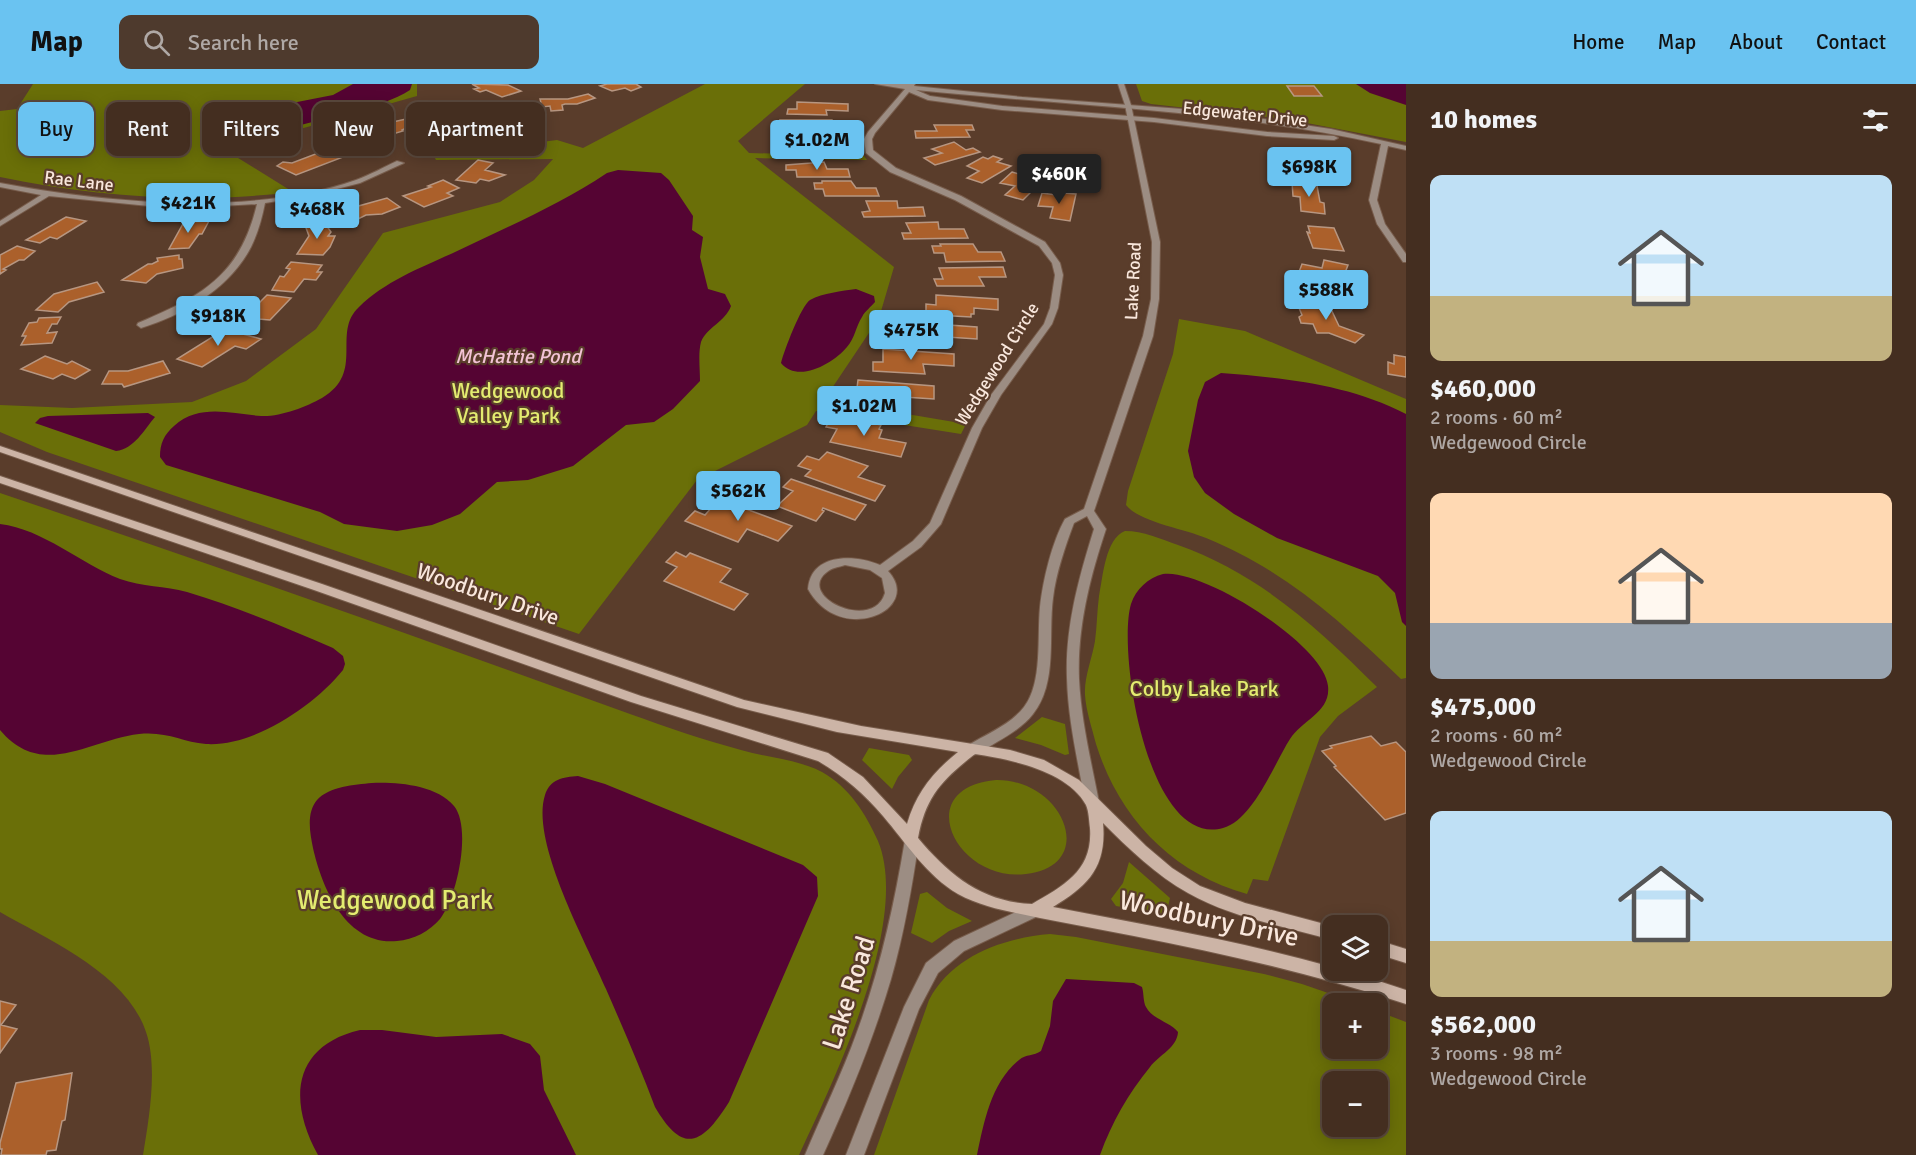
<!DOCTYPE html>
<html lang="en">
<head>
<meta charset="utf-8">
<style>
  :root { --surface:#442e20; --page:#4e3a2d; --text:#f1f3f6; --muted:#afa8a5; --line:#5c4a3e; --accent:#6ac3f1 }
  body { margin:0; font-family:Signika,sans-serif; background:var(--page); color:var(--text); height:100vh; display:flex; flex-direction:column; font-size:22px; white-space:nowrap }
  * { box-sizing:border-box; margin:0 }
  p { font-size:20px; color:var(--muted) }
  .icon { flex:none; width:33px; height:33px; fill:none; stroke:currentColor; stroke-width:2; stroke-linecap:round; stroke-linejoin:round }
  .map { position:relative; flex:1; overflow:hidden }
  .side { display:flex; flex-direction:column; background:var(--surface); width:510px }
  .side>* { flex:none }
  .guide { position:absolute; left:18px; top:18px; width:570px; height:54px; display:flex; gap:12px }
  .controls { position:absolute; left:1322px; top:831px; display:grid; gap:12px }
  .controls a { display:grid; place-items:center; width:66px; height:66px; border-radius:12px; background:var(--surface); box-shadow:0 3px 15px #0003,0 0 0 2px var(--line); font-size:30px }
  .price { position:absolute; translate:-50% -51px; padding:0 14px; border-radius:6px; background:var(--accent); color:#111; font-size:20px; line-height:39px; filter:drop-shadow(0 2px 3px #0008) }
  .price::after { content:''; position:absolute; left:50%; top:36px; width:18px; height:14px; margin-left:-9px; background:inherit; clip-path:polygon(0 0,100% 0,50% 100%) }
  .price.active { background:#222; color:#fff }
  ul { padding:0; list-style:none }
  li { display:grid; align-content:center; gap:12px; height:318px; padding:0 24px }
  li span { display:grid; place-items:center; height:186px; border-radius:12px; color:#555 }
  li>.icon { margin-inline-start:auto }
  span .icon { width:108px; height:108px; fill:#fffc; stroke-width:1 }
  li b { font-size:26px }
  h2 { display:flex; justify-content:space-between; align-items:center; height:72px; padding:0 24px; font-size:26px }
  .tag { padding:0 21px; border-radius:12px; background:var(--surface); box-shadow:0 3px 15px #0003,0 0 0 2px var(--line); font-size:21px; line-height:54px }
  .tag.active { background:var(--accent); color:#111 }
  header { display:flex; align-items:center; gap:36px; box-sizing:border-box; height:84px; padding:0 30px; background:var(--accent); color:#111 }
  header strong { font-size:28px }
  nav { display:flex; gap:33px; margin-inline-start:auto; font-size:21px }
  .search { width:420px; height:54px; background:var(--page); display:flex; align-items:center; gap:15px; box-sizing:border-box; padding:0 21px; border-radius:12px; color:var(--muted); font-size:22px }
  main { display:flex; flex:1; min-height:0 }
  .map>svg:first-child { display:block }
</style>
</head>
<body>
<header>
<strong>Map</strong>
<div class="search"><svg class="icon" aria-label="search" viewBox="0 0 24 24"><circle cx="10" cy="10" r="6"/><path d="M15 15l6 6"/></svg>Search here</div>
<nav><a>Home</a><a>Map</a><a>About</a><a>Contact</a></nav>
</header>
<main>
<div class="map">
<svg width="1406" height="1071" viewBox="0 0 1406 1071">
  <rect width="100%" height="100%" fill="#5a3d2b"/>
  <path fill="#6a6f08" fill-rule="evenodd" d="M33,0h384v12l-131,37 -56,20 63,39c-98,12 -196,5 -293,-15v-66l17,-2z
    M705,0h100l-67,57 11,12 115,3 3,4 -112,-2 139,109 -15,51 -55,82 142,24 -5,10 -145,-23 -9,14 -110,55 -118,154 -532,-182 -47,-20v-27l72,3 120,-6 54,-21 70,-52 67,-96 117,-31 34,-22 19,-21 -117,1 -2,-4 123,-16 26,8z
    M1136,0h270v58l-120,-23 -135,-15 -9,-3z
    M1179,235l66,12 161,68v279l-5,1c-62,-59 -115,-108 -195,-141 -21,-9 -67,-16 -80,-33l2,-14 45,-137z
    M0,409c211,71 421,145 630,221 36,13 74,26 111,36 27,8 56,9 81,22 27,15 44,42 56,69 33,80 -44,239 -79,314h-656c6,-36 15,-88 3,-123 -19,-58 -97,-92 -146,-120z
    M1125,447c18,0 36,8 53,14 80,28 140,83 199,142l-39,29 -18,21 -52,144 -15,-2 -6,15c-75,-21 -128,-76 -151,-150 -4,-16 -10,-33 -11,-49 -1,-18 7,-36 10,-54 2,-15 2,-30 4,-45 4,-19 6,-57 26,-65z
    M1042,633l23,7 4,30 -4,1 -24,-10 -26,-7z
    M869,664l40,7 3,5 -14,17 -6,12 -30,-29z
    M996,696c68,-1 103,86 30,94 -69,9 -117,-86 -30,-94z
    M1129,778l41,36 -4,17 -50,-9 -5,-7 12,-16z
    M927,808l20,16 25,13 -23,10 -17,12 -21,-10 9,-39z
    M1050,850l26,3 188,37 38,10 55,19 -25,1v44h45v-37l29,11v133h-532l55,-155c23,-44 74,-62 121,-66zM1332,998h45v44h-45z"/>
  <path fill="#550433" d="M353,0h59l-2,6c-29,19 -90,29 -124,39 -14,3 -25,12 -39,14 -13,2 -26,1 -35,-8l2,-11 11,-6 33,-3 29,-11 46,-9z
    M1356,0h50v21l-36,-12z
    M618,86l43,3 8,7 24,36 -1,14 11,7 -3,20 8,32 17,5 6,12c-6,16 -24,21 -30,36 -3,11 -1,27 -1,39l-27,28 -19,13 -28,3 -53,41 -45,14 -31,2 -37,32 -28,11 -35,6 -53,-7 -24,-12 -154,-47 -6,-8c0,-14 4,-22 14,-31 26,-23 57,-12 87,-10 19,1 45,-9 61,-18 44,-26 9,-65 37,-91 25,-25 63,-40 94,-54 52,-25 106,-48 154,-80z
    M856,205l18,7 1,6c-4,5 -10,9 -13,15 -6,9 -7,21 -15,30 -13,16 -49,37 -66,16 3,-12 20,-57 29,-63 13,-7 32,-9 46,-11z
    M1221,289c64,5 127,11 185,41v212l-4,-4 -7,-29 -17,-17 -101,-38 -43,-24 -29,-21 -11,-16 -6,-26 10,-51 7,-18z
    M148,329l7,4c-11,13 -21,32 -39,34l-81,-28 5,-5 8,-2z
    M0,440c43,5 81,40 120,55 22,8 45,7 67,13 50,15 98,35 146,56l10,8 2,8 -2,6c-29,36 -90,77 -137,74 -24,-2 -39,-13 -67,-10 -50,6 -97,46 -139,-4z
    M1163,490c39,-6 161,70 165,112 3,26 -26,34 -38,53 -16,25 -37,81 -67,89 -75,21 -106,-176 -92,-224 5,-15 17,-26 32,-30z
    M578,692l27,8 198,81 14,12 1,19 -89,206c-27,43 -46,53 -74,5 -15,-40 -32,-79 -49,-118 -19,-45 -76,-147 -61,-194 5,-16 18,-18 33,-19z
    M372,699c26,-1 64,2 82,23 18,22 3,92 -14,113 -10,12 -27,21 -43,22 -51,5 -75,-53 -84,-93 -3,-15 -7,-35 4,-48 13,-14 37,-15 55,-17z
    M1066,895l68,4 8,4c2,6 1,15 4,20 6,12 24,15 32,25 -1,16 -19,23 -28,35 -22,27 -38,55 -50,88h-123c7,-33 14,-72 42,-95 7,-6 15,-4 22,-9l9,-25 3,-25z
    M360,946h22l54,7 66,-3 28,10 10,12 4,34 32,65h-258c-30,-54 -26,-109 42,-125z"/>
  <path fill="#ab602b" stroke="#b79681" stroke-width="1.5" d="M472,0l36,1 13,6 -19,6 -16,-7 -6,2 -6,-3 5,-1z
    M607,0h29l5,3 -10,4 -6,-3 -13,3 -12,-5z
    M1287,2h27l8,10h-28z
    M588,10l7,4 -18,6h-12l-3,1 1,5 -12,1 -1,-5 -8,1 -2,-8h28z
    M797,18l51,2v7l-22,-1 1,5 -40,-1 1,-5h9z
    M406,35l28,4 -10,9 -20,-3 -2,1 1,1 -10,3 -9,-10z
    M780,36h52l1,7h-22l3,6h-40l-1,-5h9z
    M934,41h38l2,5h-8l4,7 -54,1 -1,-7h22z
    M467,46l28,10 -16,7 -34,-11 10,-5 5,2z
    M360,47l6,3 13,-2 3,6 -42,12 -15,-6 16,-6 -1,-4z
    M828,53l1,7h-20l1,7h-31l-2,-13z
    M954,58l12,8 7,-2 7,4 -45,13 -11,-7 18,-5 -10,-4z
    M326,66l17,7 -47,18 -19,-9 6,-4 9,1z
    M1289,68l27,3 5,23 -22,-2 -2,-11 -7,-1z
    M993,72l9,3 -5,3 14,4 -29,17 -15,-5 12,-7 -12,-5 16,-9 5,2z
    M478,76l15,3 -8,7 20,5 -16,6 -9,-2 -4,4 -20,-3z
    M824,78l3,7h21l2,8h-53l-1,-7h-10v-5z
    M1012,88l20,6 3,-3 10,3 -22,22 -18,-5 10,-9 -15,-3z
    M443,96l16,8 -12,5 6,3 -29,11 -21,-11 28,-9 -3,-1z
    M822,97h29l5,7h20l3,8h-54l-2,-7h-8l-1,-6h8z
    M1292,98l25,4 3,16 4,1 1,11 -24,-3 -1,-14 -7,-1z
    M1042,109l21,3 1,-3 12,1 -6,27 -20,-3 3,-11 -15,-1z
    M387,114l13,9 -18,7 -16,1 -16,8 -15,-6 21,-9 -1,-1z
    M866,117h31l1,7 25,-1 2,9 -61,1 -2,-5 8,-1z
    M66,133l20,4 -29,18 -7,-2 -10,6 -14,-3z
    M209,137l-7,13h-3l-10,14 -20,1 15,-27z
    M324,138l7,10 -3,4h7l-5,11 -7,8 -26,-1 12,-18 -4,-11z
    M938,138l1,7h25l4,9 -64,1 -2,-6h9l-5,-10z
    M1308,142l26,2 10,23 -31,-3 -6,-16 3,1z
    M940,160h33l5,8h23l4,9 -59,1 -2,-9h-10l-2,-7h9z
    M17,162l18,5 -11,9h-5l-16,9 3,1 -6,4v-19z
    M179,171v4h3l1,9 -26,6 -11,9 -24,-3 26,-16h4l6,-3 -1,-3z
    M1324,176l24,5 -10,26 -31,-8 5,-8 -13,-3 3,-8 20,4z
    M291,178l31,3 -5,7h5l-6,8 -12,-1 -10,13 -22,-2 8,-14 4,1 6,-8 -4,-1z
    M1003,183l3,10h-27l5,9h-47l-3,-7h9l-4,-11z
    M97,198l7,10 -35,10 -11,10 -22,-2 18,-16z
    M267,211l24,3 -21,22 -12,-1 -6,6 -19,-3 13,-14 7,1z
    M936,211l62,4v11l-24,-2v6h-3v3l-36,-2v-3l-9,-1v-7l10,1z
    M1297,219l32,2 10,21 25,9 -9,8 -26,-10h-12l-4,-9 -12,-1 -2,-6 3,-2z
    M61,233l-4,7h-5l-5,9 10,-1 -5,11 -31,2 5,-9h-4l7,-13 8,-1 2,-4z
    M905,238l72,5v12l-30,-2 3,9 -38,-2 2,-14 -9,-1z
    M225,245l36,10 -15,10 -11,-3 -33,21 -25,-8z
    M883,265l71,5v12l-31,-2 2,10 -52,-3v-9h10z
    M1394,271l12,2v20l-18,-3v-12l6,2z
    M45,272l22,8 5,-3 18,9 -15,9 -13,-5 -9,5 -32,-10z
    M163,277l7,12 -46,14 -2,-3h-20l7,-13h19z
    M858,296l76,6v13l-31,-2 2,1v9l-41,-3 4,-15 -11,-1z
    M843,333l38,8 -2,4 3,1 -3,8 27,5 -5,14 -71,-15 7,-13 -11,-2 5,-9 10,2z
    M827,368l41,14 -10,11 27,9 -10,15 -70,-25 6,-6 -13,-4 9,-10 12,4z
    M791,395l75,26 -11,15 -32,-12 -1,2 2,1 -8,10 -39,-15 16,-15 -10,-4z
    M719,415l73,27 -14,15 -31,-12 -9,13 -53,-21 10,-10 10,4z
    M676,468l10,5 4,-4 41,16 -11,13 28,12 -14,16 -70,-29 13,-14 -11,-5z
    M1371,652l10,10 15,-4 10,10v61l-21,7 -51,-53 2,-1 -14,-15 10,-3 -2,-2z
    M0,917l16,4 -15,20 16,4 -17,24z
    M72,989l-7,47 -3,1 -6,29 -9,1 -1,4h-45l1,-6h-2v-6l16,-60z"/>
  <g fill="none" stroke-linecap="round" stroke-linejoin="round">
    <g stroke="#775c4b" stroke-width="2">
      <path id="minor" d="M875,0h40l-1,2 108,11 187,14 122,18 75,17v4l-18,-4 -11,54 8,24 21,30v8h-3l-26,-38 -8,-24 12,-56c-152,-34 -310,-38 -465,-54l14,6 72,10 152,12 113,14 67,4 4,2 -4,2 -67,-4 -113,-14 -152,-12 -74,-10 -19,-8 -34,41 -3,6 1,11 23,18 65,28 84,46 15,21 3,12 -5,33 -6,16 -51,71 -19,33 -41,96 -20,23 -33,24c36,39 -48,76 -80,18 3,-36 46,-35 72,-24l33,-24 17,-18 42,-95 19,-33 53,-71 6,-16 5,-33 -3,-12 -13,-17 -84,-46 -65,-28 -24,-19 -2,-14 4,-7 37,-43zM845,481l25,5 12,8 3,15c-12,40 -90,3 -58,-21 4,-4 12,-5 18,-7z
        M397,77l7,2 -44,20 -50,13 -45,7c-3,15 -7,30 -14,44 -21,41 -67,68 -110,81l-4,-3 1,-2c64,-27 102,-47 119,-119l-54,3 -54,-1 -100,-10 -49,30v-5l41,-26 -41,-8v-4c107,20 250,34 356,-3 14,-5 28,-13 41,-19z"/>
    </g>
    <g stroke="#775c4b" stroke-width="2">
      <path id="tertiary" d="M1118,0h6l7,21 29,137 -1,57 -6,37 -59,175 12,18c-16,48 -29,99 -27,150 2,41 12,82 20,123l-2,4 -5,2 -5,-2 -2,-4c-7,-41 -17,-82 -18,-124 -2,-51 12,-101 27,-149l-7,-13 -13,7c-9,24 -18,50 -21,75 -5,37 5,85 -20,116 -14,18 -38,28 -56,40l-5,1 -5,-1 -2,-4 2,-4c19,-12 43,-21 57,-39 19,-24 13,-71 16,-100 3,-27 12,-65 25,-88l19,-10 59,-173 8,-37 1,-57 -27,-137z
        M912,750l5,2 2,4c-7,47 -15,94 -28,139 -18,61 -42,119 -68,176h-18c17,-41 37,-81 52,-123 23,-62 37,-126 48,-192l2,-4z
        M1033,820l5,2 2,5 -2,5 -74,35 -26,22 -19,36 -55,146h-18l58,-148 22,-44 28,-22z"/>
    </g>
    <g stroke="#775c4b" stroke-width="2">
      <path id="secondary" d="M0,362l744,254 117,26 149,24 34,10 35,20 67,66 26,22 28,18 45,17 87,23v14c-48,-14 -100,-22 -144,-47 -32,-18 -59,-44 -85,-70 4,44 -15,63 -50,84 93,18 187,34 279,60v3h13l61,20v14c-89,-29 -180,-50 -272,-68 -31,-6 -63,-12 -94,-18 -28,-6 -56,-10 -82,-24 -31,-18 -52,-51 -75,-78 -19,-22 -39,-40 -65,-55l-187,-59 -317,-112 -314,-107v-7l322,108 319,112 187,57 35,24 44,47c9,-31 26,-52 51,-72l-121,-20 -100,-25 -737,-255zM975,670c34,5 93,17 111,51 3,7 3,16 4,23 3,42 -25,57 -58,76 -50,-2 -83,-29 -114,-66 8,-42 24,-58 57,-84z
        M1377,856l29,9v14l-29,-9z"/>
    </g>
    <use href="#minor" fill="#9c8d83" fill-rule="evenodd"/>
    <use href="#tertiary" fill="#9c8d83" fill-rule="evenodd"/>
    <use href="#secondary" fill="#ccb4a6" fill-rule="evenodd"/>
  </g>
  <g text-anchor="middle" dominant-baseline="central" stroke-width="4.5" stroke-linejoin="round" paint-order="stroke">
    <g font-size="18" fill="#f9e7dc" stroke="#5a3d2b">
      <text transform="translate(1245 30) rotate(6)">Edgewater Drive</text>
      <text transform="translate(79 97) rotate(7)">Rae Lane</text>
      <text transform="translate(1133 197) rotate(-87)">Lake Road</text>
      <text transform="translate(997 280) rotate(-58)">Wedgewood Circle</text>
    </g>
    <g font-size="20" font-style="italic" fill="#f3c3d6" stroke="#5a3d2b">
      <text x="518" y="272">McHattie Pond</text>
    </g>
    <g font-size="22" fill="#e3ec70" stroke="#5a3d2b">
      <text x="508" y="306">Wedgewood<tspan x="508" dy="25">Valley Park</tspan></text>
      <text x="1204" y="604">Colby Lake Park</text>
    </g>
    <g font-size="22" fill="#f9e7dc" stroke="#5a3d2b">
      <text transform="translate(488 510) rotate(19)">Woodbury Drive</text>
    </g>
    <g font-size="27" fill="#e3ec70" stroke="#5a3d2b">
      <text x="395" y="816">Wedgewood Park</text>
    </g>
    <g font-size="27" fill="#f9e7dc" stroke="#5a3d2b">
      <text transform="translate(1209 835) rotate(12)">Woodbury Drive</text>
      <text transform="translate(849 909) rotate(-72)">Lake Road</text>
    </g>
  </g>
</svg>
<div class="controls">
<a><svg class="icon" aria-label="layers" viewBox="0 0 24 24"><path d="M12 4l9 5-9 5-9-5zM3 14l9 5 9-5"/></svg></a>
<a>+</a>
<a>−</a>
</div>
<b class="price" style="left:817px;top:87px">$1.02M</b>
<b class="price" style="left:1309px;top:114px">$698K</b>
<b class="price active" style="left:1059px;top:121px">$460K</b>
<b class="price" style="left:188px;top:150px">$421K</b>
<b class="price" style="left:317px;top:156px">$468K</b>
<b class="price" style="left:1326px;top:237px">$588K</b>
<b class="price" style="left:218px;top:263px">$918K</b>
<b class="price" style="left:911px;top:277px">$475K</b>
<b class="price" style="left:864px;top:353px">$1.02M</b>
<b class="price" style="left:738px;top:438px">$562K</b>
<div class="guide">
<a class="tag active">Buy</a>
<a class="tag">Rent</a>
<a class="tag">Filters</a>
<a class="tag">New</a>
<a class="tag">Apartment</a>
</div>
</div>
<section class="side">
<h2>10 homes<svg class="icon" aria-label="filters" viewBox="0 0 24 24"><path d="M4 7h16M4 17h16"/><circle cx="9" cy="7" r="2"/><circle cx="15" cy="17" r="2"/></svg></h2>
<ul>
<li><span style="background:linear-gradient(#bfe0f5 65%,#c2b280 0)"><svg class="icon" aria-label="home" viewBox="0 0 24 24"><path d="M3 11l9-7 9 7M6 9v11h12V9"/></svg></span><div><b>$460,000</b><p>2 rooms · 60 m²</p><p>Wedgewood Circle</p></div></li>
<li><span style="background:linear-gradient(#ffd9b3 70%,#9aa5b1 0)"><svg class="icon" aria-label="home" viewBox="0 0 24 24"><path d="M3 11l9-7 9 7M6 9v11h12V9"/></svg></span><div><b>$475,000</b><p>2 rooms · 60 m²</p><p>Wedgewood Circle</p></div></li>
<li><span style="background:linear-gradient(#bfe0f5 70%,#c2b280 0)"><svg class="icon" aria-label="home" viewBox="0 0 24 24"><path d="M3 11l9-7 9 7M6 9v11h12V9"/></svg></span><div><b>$562,000</b><p>3 rooms · 98 m²</p><p>Wedgewood Circle</p></div></li>
</ul>
</section>
</main>
</body>
</html>
